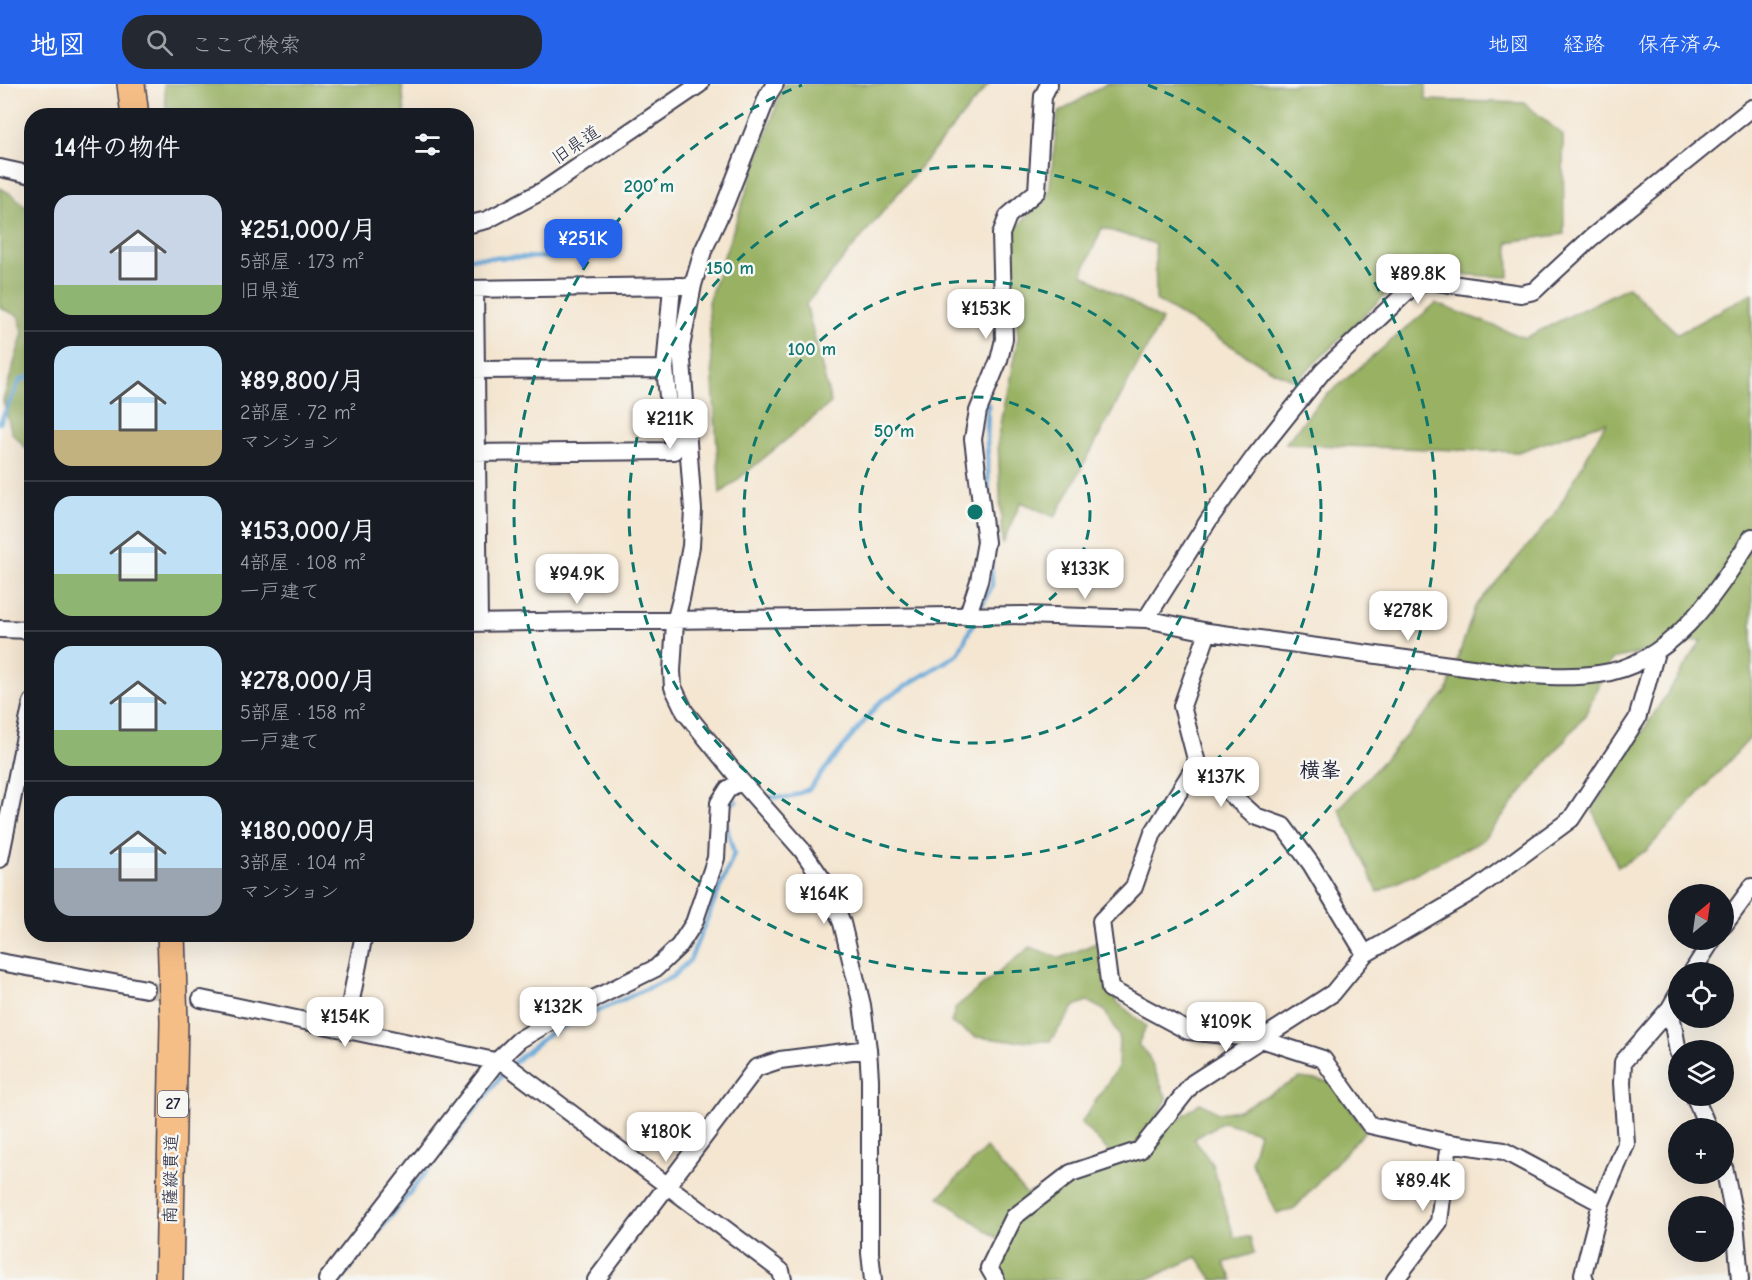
<!DOCTYPE html>
<html lang="ja">
<head>
<meta charset="utf-8">
<style>
  :root { --surface:#171b24; --page:#242831; --text:#f1f3f6; --muted:#9ea1a6; --line:#363941; --accent:#2563eb }
  body { margin:0; font-family:"Comic Neue","Klee One",sans-serif; background:var(--page); color:var(--text); height:100vh; display:flex; flex-direction:column; font-size:22px; white-space:nowrap }
  * { box-sizing:border-box; margin:0 }
  p { font-size:20px; color:var(--muted) }
  .icon { flex:none; width:33px; height:33px; fill:none; stroke:currentColor; stroke-width:2; stroke-linecap:round; stroke-linejoin:round }
  .map { position:relative; flex:1; overflow:hidden }
  .side { position:absolute; left:24px; top:24px; width:450px; height:834px; display:flex; flex-direction:column; background:var(--surface); border-radius:24px; box-shadow:0 6px 24px #0002 }
  .side>* { flex:none }
  .needle { width:39px; rotate:29deg }
  .fabs { position:absolute; left:1668px; top:800px; display:grid; gap:12px }
  .fabs a { display:grid; place-items:center; width:66px; height:66px; border-radius:50%; background:var(--surface); box-shadow:0 6px 24px #0002; font-size:30px }
  .price { position:absolute; translate:-50% -51px; padding:0 14px; border-radius:12px; background:#fff; color:#222; font-size:20px; line-height:39px; filter:drop-shadow(0 2px 3px #0008) }
  .price::after { content:''; position:absolute; left:50%; top:36px; width:18px; height:14px; margin-left:-9px; background:inherit; clip-path:polygon(0 0,100% 0,50% 100%) }
  .price.selected { background:var(--accent); color:#fff }
  ul { padding:0; list-style:none }
  li { display:flex; align-items:center; gap:18px; height:150px; padding:0 30px }
  li+li { border-top:2px solid var(--line) }
  li span { display:grid; place-items:center; flex:none; width:168px; height:120px; border-radius:18px; color:#555 }
  li>.icon { margin-inline-start:auto }
  span .icon { width:72px; height:72px; fill:#fffc; stroke-width:1 }
  li b { font-size:26px }
  h2 { display:flex; justify-content:space-between; align-items:center; height:72px; padding:0 30px; font-size:26px }
  header { display:flex; align-items:center; gap:36px; box-sizing:border-box; height:84px; padding:0 30px; background:var(--accent); color:#fff }
  header strong { font-size:28px }
  nav { display:flex; gap:33px; margin-inline-start:auto; font-size:21px }
  .search { width:420px; height:54px; background:var(--page); display:flex; align-items:center; gap:15px; box-sizing:border-box; padding:0 21px; border-radius:24px; color:var(--muted); font-size:22px }
  .map>svg:first-child { display:block }
</style>
</head>
<body>
<header>
<strong>地図</strong>
<div class="search"><svg class="icon" aria-label="search" viewBox="0 0 24 24"><circle cx="10" cy="10" r="6"/><path d="M15 15l6 6"/></svg>ここで検索</div>
<nav><a>地図</a><a>経路</a><a>保存済み</a></nav>
</header>
<div class="map">
<svg width="1752" height="1196" viewBox="0 0 1752 1196">
  <rect width="100%" height="100%" fill="#f6f6f2"/>
  <filter id="ink" filterUnits="userSpaceOnUse"><feTurbulence type="fractalNoise" baseFrequency=".0167" numOctaves="2"/><feDisplacementMap in="SourceGraphic" scale="12" xChannelSelector="R" yChannelSelector="G"/><feConvolveMatrix kernelMatrix="1 2 1 2 8 2 1 2 1" color-interpolation-filters="sRGB"/></filter>
  <filter id="wash" filterUnits="userSpaceOnUse"><feTurbulence type="fractalNoise" baseFrequency=".008" numOctaves="4" result="noise"/><feDisplacementMap in="SourceGraphic" scale="24" xChannelSelector="R" yChannelSelector="G"/><feGaussianBlur stdDeviation="1.35" result="paint"/><feColorMatrix in="noise" values="0 0 0 0 0 0 0 0 0 0 0 0 0 0 0 0 0 1.4 0 .05"/><feComposite in="paint" operator="in"/></filter>
  <g filter="url(#wash)">
    <rect width="100%" height="100%" fill="#f4e6d1"/>
    <path fill="#98b162" stroke="#5d6a4e" stroke-width="1.5" d="M164,0h238l3,31h-238z
      M784,0h205l-183,220 25,99 -111,91 -12,-192z
      M1106,0h320v16l98,3 39,32 1,99 -56,8 1,35 -100,-5 -113,109 -27,-12 -113,-69 -1,-56 -53,-16 -20,46 80,46 -107,197 -34,-15 -19,42 -4,-104 20,-103 -6,-58 4,-51 33,-34 9,-81z
      M0,104l13,7 18,17v242l-19,-21 -9,-32 20,-68 -4,-17 -19,-8z
      M1628,203l50,47 74,-41v443l-106,115 -28,16 -26,-58 110,-169 -90,19 -27,56 -103,126 -104,51 -39,-83 108,-118 28,-84 80,-93 51,-92 -88,30 -233,-8 35,-43 116,-98 89,35z
      M1096,859l21,59 29,24 -8,19 9,8 20,46 -12,22 9,9 36,-27 18,10 21,-3 61,-32 33,4 32,49 -72,79 -16,3 -26,-51 8,-30 -36,-10 -29,17 18,25 22,73h16l4,16 -30,10 9,17h-20l-16,-23 -51,23h-143l-8,-11 12,-24 -68,-48 47,-49 40,46 47,-15 16,-2 20,-25 -28,-29 37,-56 1,-31 -15,-26 -17,-9 -12,5 -25,35h-40l-34,-4 -25,-14 5,-16 74,-60 31,11z"/>
    <g fill="none" stroke-linecap="round" stroke-linejoin="round">
      <path stroke="#62a6d7" stroke-width="4.5" d="M466,174l105,-1
        M988,320l-1,33 2,67
        M0,339l20,-43 12,-4
        M979,527l13,-25 -1,-29
        M771,713l17,1 21,-9 71,-87 78,-48 17,-35
        M512,980l38,-31 122,-56 18,-17 44,-106 -9,-34 4,-14 7,-5
        M341,1196l165,-210"/>
    </g>
  </g>
  <g filter="url(#ink)">
    <g fill="none" stroke-linecap="round" stroke-linejoin="round">
      <path stroke="#cabfb3" stroke-width="16" stroke-dasharray="16 8" stroke-linecap="butt" d="M146,905l55,10"/>
      <g stroke="#423f52" stroke-width="20">
        <path id="minor" d="M775,0l-7,11 -43,109 -22,47 -10,34 -12,62 12,163 -2,36 -10,53 -6,23 -3,49 1,16 12,25 56,69 61,69 25,36 15,37 20,82 6,44 2,30v174l3,27
          M0,84l32,7
          M466,141l21,-5 57,-30 156,-106
          M466,205l216,-3
          M475,205l4,334
          M466,286l199,-1
          M466,369l208,-2 -9,-82 7,-83
          M967,533l12,-36 7,-39 -13,-103 5,-28 21,-51 5,-21 -3,-105 7,-18 29,-25 6,-95 6,-12
          M1146,535l64,-101 45,-62 68,-85 91,-86 16,-4 91,13 13,-3 57,-53 161,-130
          M466,539l557,-8 123,4 62,13 308,42c27,2 55,4 83,0 72,-9 117,-81 153,-137
          M0,545l32,1
          M1208,548l-26,74 15,57 58,53 28,10 28,38 54,90
          M1197,679l-44,70 -19,54 -33,34 9,68 78,42 73,8 62,20 47,66 79,18 55,8 97,52
          M0,775l32,-157
          M1724,841l28,-38
          M0,878l146,27
          M1692,888l21,-33
          M201,915l303,64 277,208 2,9
          M1670,924l8,44
          M345,947l19,-97
          M1694,1011l14,33
          M1724,1083l11,54 5,59
          M327,1196l170,-219 22,-21 46,-27 91,-45 23,-22 15,-23 22,-65 3,-55 9,-14 13,-8
          M596,1196l160,-212 24,-8 88,-11
          M996,1196l-7,-12 25,-51 57,-44 69,-23 53,-67 140,-90 32,-39 111,-65 95,-70 66,-100 19,-67
          M1395,1196l44,-58 10,-79
          M1585,1196l-2,-6 18,-71 25,-59 -4,-61 1,-21 47,-54 8,-14"/>
      </g>
      <g stroke="#423f52" stroke-width="30">
        <path id="primary" d="M131,0l4,32
          M169,1196l5,-259 -3,-87"/>
      </g>
      <use href="#minor" stroke="#fff" stroke-width="16"/>
      <use href="#primary" stroke="#f6be87" stroke-width="27"/>
    </g>
  </g>
  <g fill="none" stroke="#0f766e" stroke-width="3" stroke-dasharray="10 8">
    <circle cx="975" cy="428" r="115"/>
    <circle cx="975" cy="428" r="231"/>
    <circle cx="975" cy="428" r="346"/>
    <path d="M1148 1A461 461 0 1 1 802 1"/>
  </g>
  <g text-anchor="middle" dominant-baseline="central" stroke-width="5" stroke-linejoin="round" paint-order="stroke">
    <rect fill="#f6f6f2" stroke="#626272" stroke-width="1.5" x="158" y="1007" width="30" height="26" rx="4.5"/>
    <g font-size="16" font-weight="bold" fill="#22223b">
      <text x="173" y="1020">27</text>
    </g>
    <g font-size="18" fill="#22223b" stroke="#f6f6f2">
      <text transform="translate(576 61) rotate(-34)">旧県道</text>
      <text transform="translate(171 1095) rotate(-89)">南薩縦貫道</text>
    </g>
    <g font-size="21" font-weight="bold" fill="#22223b" stroke="#f6f6f2">
      <text x="1320" y="686">横峯</text>
    </g>
  </g>
  <circle cx="975" cy="428" r="9" fill="#0f766e" stroke="#f6f6f2" stroke-width="3"/>
  <g font-size="18" text-anchor="middle" font-weight="bold" fill="#0f766e" stroke="#f6f6f2" stroke-width="5" stroke-linejoin="round" paint-order="stroke">
    <text x="649" y="108">200 m</text>
    <text x="730" y="190">150 m</text>
    <text x="812" y="271">100 m</text>
    <text x="894" y="353">50 m</text>
  </g>
</svg>
<div class="fabs">
<a><svg class="needle" viewBox="-14 -14 28 28"><path d="M0-13l5 13h-10z" fill="#e53935"/><path d="M0 13l5-13h-10z" fill="#9ea1a6"/></svg></a>
<a><svg class="icon" aria-label="locate" viewBox="0 0 24 24"><circle cx="12" cy="12" r="6"/><path d="M12 2v4M12 18v4M2 12h4M18 12h4"/></svg></a>
<a><svg class="icon" aria-label="layers" viewBox="0 0 24 24"><path d="M12 4l9 5-9 5-9-5zM3 14l9 5 9-5"/></svg></a>
<a>+</a>
<a>−</a>
</div>
<b class="price selected" style="left:583px;top:186px">¥251K</b>
<b class="price" style="left:1418px;top:221px">¥89.8K</b>
<b class="price" style="left:986px;top:256px">¥153K</b>
<b class="price" style="left:670px;top:366px">¥211K</b>
<b class="price" style="left:1085px;top:516px">¥133K</b>
<b class="price" style="left:577px;top:521px">¥94.9K</b>
<b class="price" style="left:1408px;top:558px">¥278K</b>
<b class="price" style="left:1221px;top:724px">¥137K</b>
<b class="price" style="left:824px;top:841px">¥164K</b>
<b class="price" style="left:558px;top:954px">¥132K</b>
<b class="price" style="left:345px;top:964px">¥154K</b>
<b class="price" style="left:1226px;top:969px">¥109K</b>
<b class="price" style="left:666px;top:1079px">¥180K</b>
<b class="price" style="left:1423px;top:1128px">¥89.4K</b>
<section class="side">
<h2>14件の物件<svg class="icon" aria-label="filters" viewBox="0 0 24 24"><path d="M4 7h16M4 17h16"/><circle cx="9" cy="7" r="2"/><circle cx="15" cy="17" r="2"/></svg></h2>
<ul>
<li><span style="background:linear-gradient(#c9d6e8 75%,#8fb573 0)"><svg class="icon" aria-label="home" viewBox="0 0 24 24"><path d="M3 11l9-7 9 7M6 9v11h12V9"/></svg></span><div><b>¥251,000/月</b><p>5部屋 · 173 m²</p><p>旧県道</p></div></li>
<li><span style="background:linear-gradient(#bfe0f5 70%,#c2b280 0)"><svg class="icon" aria-label="home" viewBox="0 0 24 24"><path d="M3 11l9-7 9 7M6 9v11h12V9"/></svg></span><div><b>¥89,800/月</b><p>2部屋 · 72 m²</p><p>マンション</p></div></li>
<li><span style="background:linear-gradient(#bfe0f5 65%,#8fb573 0)"><svg class="icon" aria-label="home" viewBox="0 0 24 24"><path d="M3 11l9-7 9 7M6 9v11h12V9"/></svg></span><div><b>¥153,000/月</b><p>4部屋 · 108 m²</p><p>一戸建て</p></div></li>
<li><span style="background:linear-gradient(#bfe0f5 70%,#8fb573 0)"><svg class="icon" aria-label="home" viewBox="0 0 24 24"><path d="M3 11l9-7 9 7M6 9v11h12V9"/></svg></span><div><b>¥278,000/月</b><p>5部屋 · 158 m²</p><p>一戸建て</p></div></li>
<li><span style="background:linear-gradient(#bfe0f5 60%,#9aa5b1 0)"><svg class="icon" aria-label="home" viewBox="0 0 24 24"><path d="M3 11l9-7 9 7M6 9v11h12V9"/></svg></span><div><b>¥180,000/月</b><p>3部屋 · 104 m²</p><p>マンション</p></div></li>
</ul>
</section>
</div>
</body>
</html>
